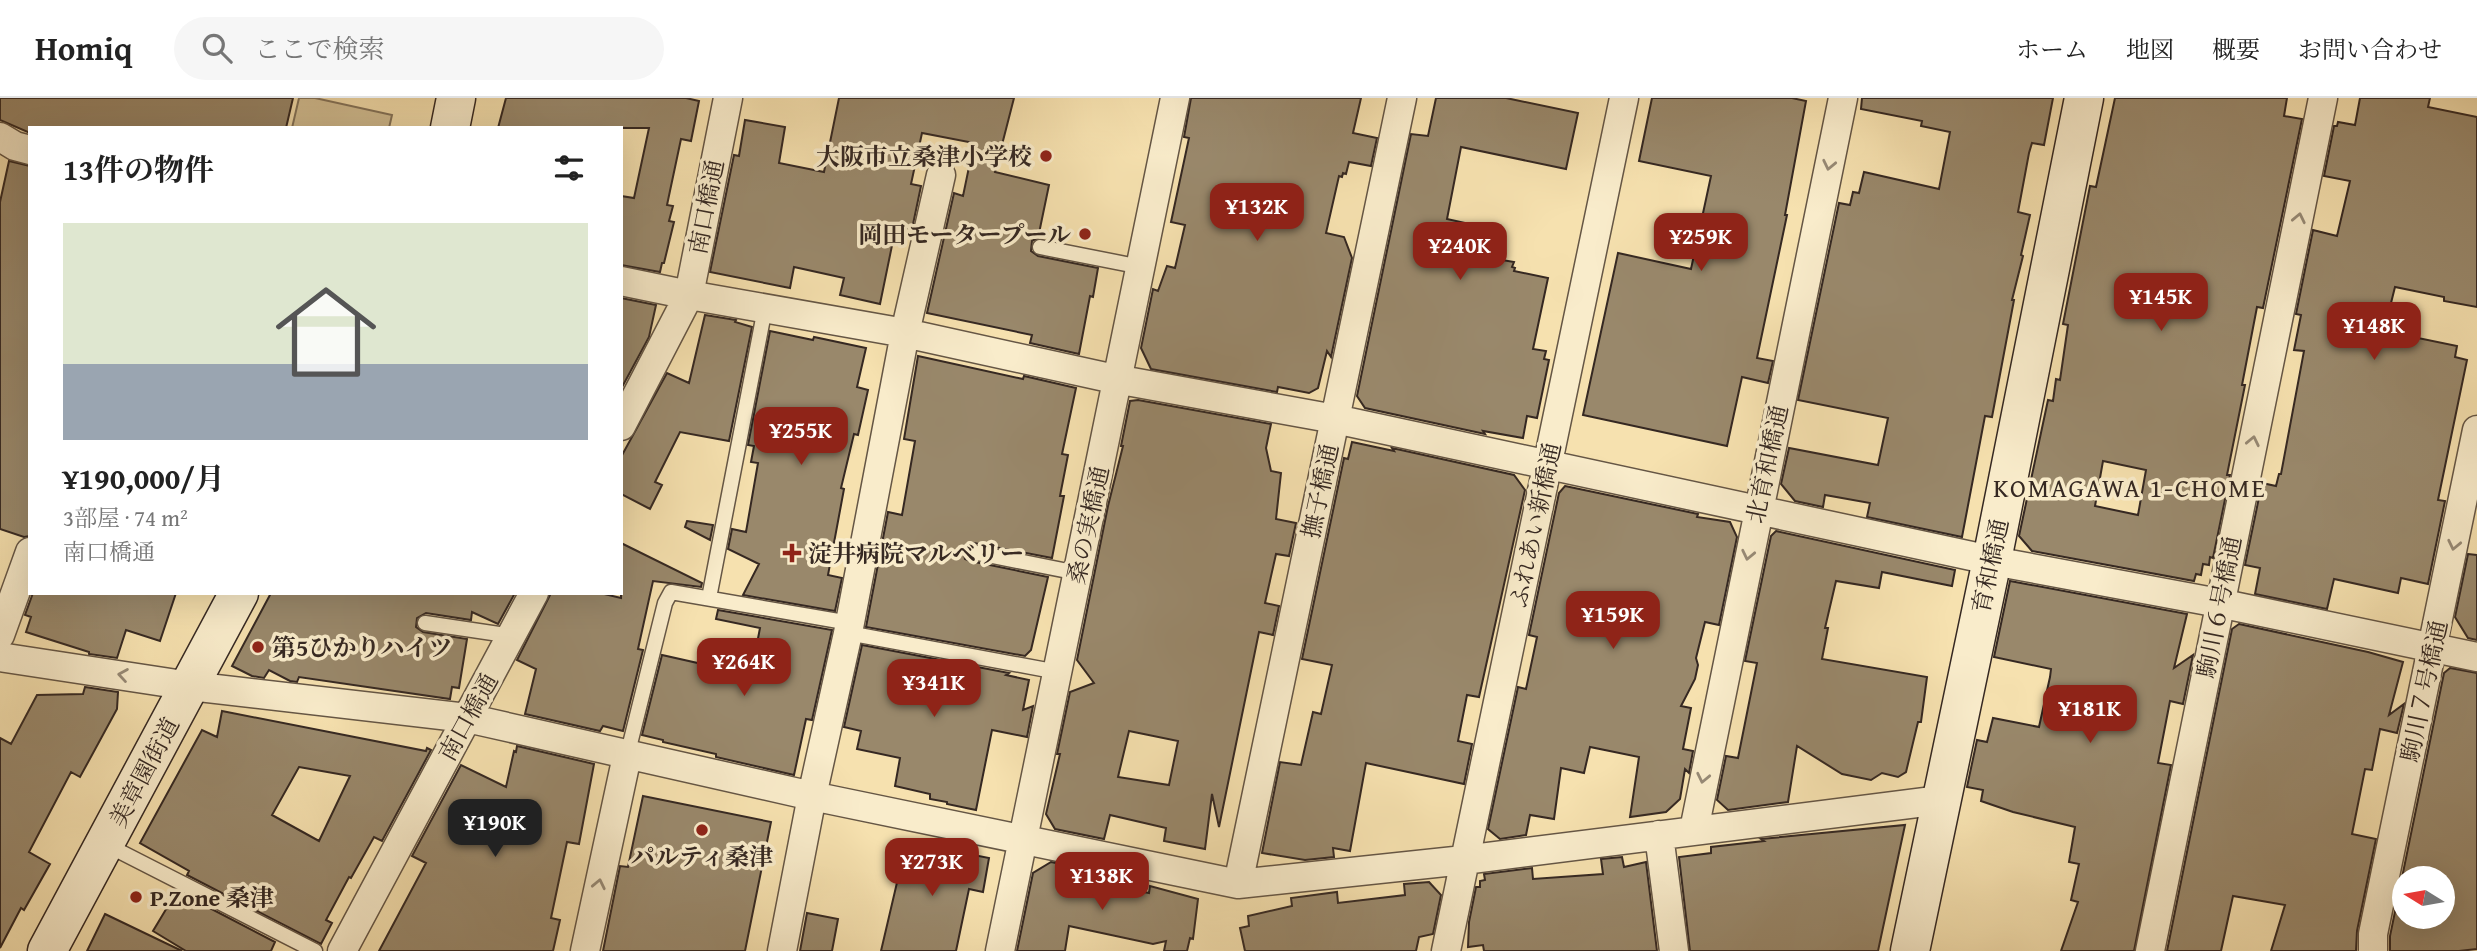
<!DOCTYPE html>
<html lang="ja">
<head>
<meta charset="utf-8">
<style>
  :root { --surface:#fff; --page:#f6f6f6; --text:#222; --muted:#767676; --line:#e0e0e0; --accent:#8f2418 }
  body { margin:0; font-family:"Gentium Book Plus","Noto Serif JP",serif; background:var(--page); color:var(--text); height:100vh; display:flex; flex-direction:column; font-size:26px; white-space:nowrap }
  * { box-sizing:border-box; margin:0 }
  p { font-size:23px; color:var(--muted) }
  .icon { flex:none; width:38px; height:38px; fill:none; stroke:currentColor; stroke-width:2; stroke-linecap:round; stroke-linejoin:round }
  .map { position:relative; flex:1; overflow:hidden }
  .side { position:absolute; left:28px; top:28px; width:595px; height:469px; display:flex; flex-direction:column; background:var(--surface); border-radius:0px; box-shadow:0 7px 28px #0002 }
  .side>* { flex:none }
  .needle { width:46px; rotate:281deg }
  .fabs { position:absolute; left:2392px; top:768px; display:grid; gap:14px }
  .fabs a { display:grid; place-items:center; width:63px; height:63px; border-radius:50%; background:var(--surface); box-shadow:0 7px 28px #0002; font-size:35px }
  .price { position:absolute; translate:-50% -60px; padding:0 16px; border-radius:14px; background:var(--accent); color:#fff; font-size:23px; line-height:46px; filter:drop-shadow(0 2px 4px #0008) }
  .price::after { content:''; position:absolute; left:50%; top:42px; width:21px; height:16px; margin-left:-10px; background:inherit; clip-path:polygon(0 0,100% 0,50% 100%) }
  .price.selected { background:#222; color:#fff }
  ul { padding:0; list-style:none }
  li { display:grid; align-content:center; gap:14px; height:371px; padding:0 35px }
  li+li { border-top:2px solid var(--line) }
  li span { display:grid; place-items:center; height:217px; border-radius:0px; color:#555 }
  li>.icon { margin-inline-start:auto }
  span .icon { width:126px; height:126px; fill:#fffc; stroke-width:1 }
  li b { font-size:30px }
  h2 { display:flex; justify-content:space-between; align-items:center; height:84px; padding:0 35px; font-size:30px }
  header { display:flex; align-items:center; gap:42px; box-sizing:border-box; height:98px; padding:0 35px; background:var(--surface); border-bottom:2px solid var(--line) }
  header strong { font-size:33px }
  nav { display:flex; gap:38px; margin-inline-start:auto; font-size:24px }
  .search { width:490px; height:63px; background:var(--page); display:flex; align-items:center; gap:18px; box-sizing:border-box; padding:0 24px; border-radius:38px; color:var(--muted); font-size:26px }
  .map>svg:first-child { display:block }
</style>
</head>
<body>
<header>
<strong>Homiq</strong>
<div class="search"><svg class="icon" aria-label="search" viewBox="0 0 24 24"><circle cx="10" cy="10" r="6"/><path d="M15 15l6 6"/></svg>ここで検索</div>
<nav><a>ホーム</a><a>地図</a><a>概要</a><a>お問い合わせ</a></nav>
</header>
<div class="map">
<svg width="2477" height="853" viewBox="0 0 2477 853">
  <rect width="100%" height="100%" fill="#f6e1af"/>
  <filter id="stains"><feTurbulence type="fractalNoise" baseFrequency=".00286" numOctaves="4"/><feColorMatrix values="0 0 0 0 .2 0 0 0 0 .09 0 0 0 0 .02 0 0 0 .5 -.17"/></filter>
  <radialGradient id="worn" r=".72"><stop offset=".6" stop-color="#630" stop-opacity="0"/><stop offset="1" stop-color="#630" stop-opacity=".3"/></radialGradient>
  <path fill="#d5c297" stroke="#85755c" stroke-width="2" d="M299,0h16l77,17 -3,13h-97z"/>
  <path fill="#99886b" stroke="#352822" stroke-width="2" fill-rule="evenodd" d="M0,0h293l-7,30h-256v5l-30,-13z
    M506,0h180l13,3 -8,40 -10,-2 -14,66 6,1 -4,15 5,1 -10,41h-2l-2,9 -39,-7v-69l13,2 15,-70h-151z
    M839,0h175l-19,74 54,13 -11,53 -6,3 -1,10 7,5 60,12 -5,29 -3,-1 -11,58 -49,-11 2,-8 -105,-22 27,-120 9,3 11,-53 -52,-10 -11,51 10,2 -9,43 -16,-3 -16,78 -40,-9 4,-17 -50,-11 -4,21 -80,-16 24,-117 5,1 6,-36 40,7 -6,36 45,9z
    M1191,0h170l-8,35 24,5 -6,28 -22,-4 -3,12 -3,-1 -1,4 -3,-1 -13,57 18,4 8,21 -21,99 -4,-6 -9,37 -9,5 -31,-6 -1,5 -126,-23 -10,-21 12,-59 5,2 9,-25 8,2 10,-43 -14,-3 18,-84 -5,-1z
    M1436,0h70l72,15 -12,56 -105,-22 -14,72 27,6 -7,29 47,8 -2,5 3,1 -1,3 34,7 -15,71 13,2 -2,8 5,1 -12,58 -10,-2 -4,22 -40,-7 2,3 -120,-26 -8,-12 54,-262 17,2z
    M1652,0h140l14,3 -21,114h2l-30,143 16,3 -5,22 -26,-6 -15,69 -144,-31 35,-162 73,16 20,-93 -72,-15z
    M1862,0h191l-9,47 -12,-2 -3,10 -11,59 12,3 -9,40 2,1 -11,44h2l-22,117 -7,-1 -23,121 -95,-20 3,-14 -45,-8 -2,12 -28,-6 -14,-17 8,-36 89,17 10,-47 -90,-18 41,-197 11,2 3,-13 6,1 5,-21 75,17 11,-57 -29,-6 1,-5 -61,-12z
    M2115,0h172l-3,18 18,3 -39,189 -6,-1 -15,78h3l-18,90h3l-17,83 -3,-1 -1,8 -6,-1 -2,11 -5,-1 -2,7 -162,-30 -13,-15 29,-136 5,1 3,-22 4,1 8,-55 -5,-1 27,-138 6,1zM2103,363l43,9 -8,45 -43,-9z
    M2360,0h70l-2,9 49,10v190l-33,-6v-4l-49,-10 -11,44 73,15 -2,11 12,3 -29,140 7,1 -17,83 -27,-6 -3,15 -64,-14 -7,30 -72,-15 5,-26 -15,-3 17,-82 14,3 3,-12h2l23,-123 -10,-1 7,-35 -5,-1 17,-84 24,6 13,-55 -26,-5 10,-50h3l1,-4 17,3z
    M9,63l21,5v370l-6,1 -24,-8v-327z
    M621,200l35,7 -7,32 -28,52z
    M705,217l31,5 -1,2 17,5 -23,114 -49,-9 -25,50 7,3 -12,24 -29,-15v-37l46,-84 22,10z
    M770,233l43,9 1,-3 52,11 -9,39 11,3 -10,45 -4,-1 -13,54 3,1 -16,86 14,3 -7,33 -92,-16 16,-31 -31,-15 4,-20 14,3 12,-69 -7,-1 3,-16 -6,-1z
    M918,258l105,23 1,-3 52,12 -14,66 6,1 -8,41h4l-12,62 -78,-15 -9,2 -2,6 2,8 5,2 78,16 -17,73 -6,6 -159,-29 22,-115 14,3 13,-74 -11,-2z
    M1138,302l133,24 -5,24 5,23 10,2 -5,46 20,4 -7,33 -13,-2 -11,49 14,3 -6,29 -14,-3 -40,195 -7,-33 -7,55 -41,-8 2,-13 -56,-13 -6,24 -49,-10 -9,-15 14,-60h-3l13,-62 24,-9 -17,-23 31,-154 15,-60h-2l9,-45zM1129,633l49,10 -9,44 -51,-8z
    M1352,344l42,9 -2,-3 122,27 11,15 -46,207 -12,-2 -9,46 14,3 -8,40 -98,-21 -16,88 -17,-3 1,9 -29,3 -43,-7 18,-91 21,3 12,-53 8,2 11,-49 -30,-6 42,-201 4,1z
    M1565,388l133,28 -1,3 33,5 7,15 -18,88 -14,-3 -9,36 2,7 -3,14 -14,27 10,2 -8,41 10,2 -4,22 -4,-4 -5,30 -14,13 -36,5 9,-60 -49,-10 -6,26 -23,-5 -7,51 -24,-4 -4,20 -26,4 -12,-10 30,-142 8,2 11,-52 -8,-2 30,-142z
    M687,423l26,4 -3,15 -25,-13z
    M1776,433l179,39 -3,16 -70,-14 -3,16 -43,-7 -11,47h3l-6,31 105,18 -6,45h-3l-12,50 -8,5 -16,-4 -11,7 -29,-6 -45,-28 -9,56 -60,8 -11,-10 9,-44 12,2 19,-95 -12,-2 26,-125z
    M621,445l81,40 -1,4 -48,-6 -15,68 5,1 -20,81 -20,-5 -3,5 -75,-17 11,-45 -19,-9 34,-67h49l21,5z
    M2468,456l9,1v85l-9,-2 -13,-21z
    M2010,483l177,33 -13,54 19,-13 -10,49 -13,-3 -12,62 13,2 -37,186h-73l17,-49 -7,-2 8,-36 -10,-2 6,-35 -62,-15 -32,-11 2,-11 -16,-3 10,-47 10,2 6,-24 46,9 11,-50 1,-8 -57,-12z
    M33,495h143l-16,48 -34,-11 -9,28 -28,-4v-2l-63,-20 5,-15 -6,-2z
    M271,495h244l-17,31 -26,-12 -1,8 -45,-7 -9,5 -1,9 7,5 44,7 -8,49 -7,-1 -2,12 -151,-22 -2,5 -7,-1 -21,-11 -5,8 -12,-2 -20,-10z
    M718,512l114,20 -20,90 -6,-1 -12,56 -78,-18v-3l-53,-12v-2l-21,-5 20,-80 89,20 9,-47 -44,-9z
    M2239,526l129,28 35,10 -14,53 15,-11 -7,29 -17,-4 -8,41 -7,-1 -13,65 24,5 -19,92 -1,20h-85l14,-46 -52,-9 -12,55h-54l65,-322z
    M862,547l147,28 -3,2 23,5 -6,30 10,-4 -6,31 -35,-7 -16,80 -29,-6v-2l-17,-3v-5l-35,-8 5,-28 -43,-9 4,-18 -17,-4z
    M2450,570l27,5v276l-18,2h-69v-15l54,-263zM2404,780h39v39h-39z
    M85,589l33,5 -1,17 -37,68 -9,-5 -42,80 21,12 -26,46 -3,-2 -21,40v-210l11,6 26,-49 46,-1z
    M222,613l204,40 1,-3 4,2 -49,91 -8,-4 -23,41 -2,-1 -23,43 6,3 -11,21 -134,-69 2,-4 -49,-28 62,-113 15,7zM299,669l51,9 -31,65 -47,-26z
    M517,648l77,18 -15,80 -12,-2 -16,76 9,2 -7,31h-174l47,-88 -14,-7 49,-91 45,22 8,-36 2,1z
    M643,698l128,26 -26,129h-142l17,-85 8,1z
    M1905,727l-27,126h-188l-11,-94 32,-4v-6l53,-6 -3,-2z
    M903,743l86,17 -6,34 -14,-3 -13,62h-75l18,-77 -2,-1z
    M1622,759l2,10 22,-5 11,89h-173l-1,-6 -15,2 1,-25 7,-35h4v-6l5,-1 -1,-6 48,-6 1,11 70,-5 -2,-15z
    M1051,764l29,6 -2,11 71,14 1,-7 48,13 -5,40 -3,-1 -3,13h-23l2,-10 -13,3 -84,-18 -4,25h-48l16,-78z
    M1429,784l12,13 -8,39 -14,3 -3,14h-171l-5,-23 9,-2 -1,-10 44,-10 -1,-8 46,-6 1,11 67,-8 -1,-11z
    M177,793l98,51 -4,9h-85l-33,-20z
    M807,815l31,6 -6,32h-32z
    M105,816l77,37h-95z"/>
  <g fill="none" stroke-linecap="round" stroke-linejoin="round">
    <g stroke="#655645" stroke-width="17">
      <path id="lane" d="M1040,149l101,20
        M972,454l106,21
        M709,500l56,-290
        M425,525l87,13
        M848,535l210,39
        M627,658l38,-153 6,-11 179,31
        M107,747l208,106"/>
    </g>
    <g stroke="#655645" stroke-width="31">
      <path id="street" d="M0,39l15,9 15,4
        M621,183l68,14 216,38 205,45 225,41 669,144 215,40 258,54
        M621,328l68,-131 39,-197
        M0,537l30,-83
        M0,559l190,29 277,32 345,78 426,88 226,-24 477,-60
        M1694,732l149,-732
        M1659,737l15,116
        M1238,786l164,-786
        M342,853l192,-358
        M585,853l42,-195
        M782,853l30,-155 36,-163 57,-300 36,-158
        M1000,853l175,-853
        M1446,853l178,-853
        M2150,853l173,-853
        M2373,853v-17l104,-504"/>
    </g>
    <g stroke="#352822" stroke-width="41">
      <path id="secondary" d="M450,30l6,-30
        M47,853l192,-358
        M1910,853l82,-391 92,-462"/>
    </g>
    <use href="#lane" stroke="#f9eccb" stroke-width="14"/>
    <use href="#street" stroke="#f9eccb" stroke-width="28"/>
    <use href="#secondary" stroke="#f9eccb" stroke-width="38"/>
  </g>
  <defs><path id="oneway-chevron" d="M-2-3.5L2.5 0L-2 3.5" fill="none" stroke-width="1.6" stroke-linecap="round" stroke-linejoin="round" transform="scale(1.75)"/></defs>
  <g stroke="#978a76">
    <use href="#oneway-chevron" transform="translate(1829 67) rotate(102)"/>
    <use href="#oneway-chevron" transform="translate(2299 120) rotate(-78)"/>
    <use href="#oneway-chevron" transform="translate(2253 343) rotate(-78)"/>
    <use href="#oneway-chevron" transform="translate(2454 447) rotate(102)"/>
    <use href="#oneway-chevron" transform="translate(1748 457) rotate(102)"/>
    <use href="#oneway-chevron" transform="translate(123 577) rotate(-171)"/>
    <use href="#oneway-chevron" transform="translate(1703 680) rotate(102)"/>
    <use href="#oneway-chevron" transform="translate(599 786) rotate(-78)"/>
  </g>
  <g fill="#8f2418" stroke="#f9eccb" stroke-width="2.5">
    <circle cx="1046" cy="58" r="7"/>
    <circle cx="1085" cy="136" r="7"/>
    <path d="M788.5 444.5h7v7h7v7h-7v7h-7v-7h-7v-7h7z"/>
    <circle cx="258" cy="549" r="7"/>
    <circle cx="702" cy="732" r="7"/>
    <circle cx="136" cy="799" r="7"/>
  </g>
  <g text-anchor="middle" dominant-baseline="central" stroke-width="7" stroke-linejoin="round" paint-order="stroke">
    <g font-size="24" font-weight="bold" fill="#352822" stroke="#f9eccb" text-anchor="start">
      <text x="1032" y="58" text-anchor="end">大阪市立桑津小学校</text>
      <text x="1071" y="136" text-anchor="end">岡田モータープール</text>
      <text x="808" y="455">淀井病院マルベリー</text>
      <text x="272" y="549">第5ひかりハイツ</text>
      <text x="702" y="758" text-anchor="middle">パルティ桑津</text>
      <text x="150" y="799">P.Zone 桑津</text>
    </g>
    <g font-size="24" fill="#352822" stroke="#f9eccb">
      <text transform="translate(706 109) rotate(-79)">南口橋通</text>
      <text transform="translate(1767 366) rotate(-78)">北育和橋通</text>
      <text transform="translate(1320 393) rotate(-78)">撫子橋通</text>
      <text transform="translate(1088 427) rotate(-78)">桑の実橋通</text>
      <text transform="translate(1535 427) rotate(-78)">ふれあい新橋通</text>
      <text transform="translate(1990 468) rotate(-78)">育和橋通</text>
      <text transform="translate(2219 509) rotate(-79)">駒川６号橋通</text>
      <text transform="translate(2424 593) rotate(-78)">駒川７号橋通</text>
      <text transform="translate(468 619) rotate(-61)">南口橋通</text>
      <text transform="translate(144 674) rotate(-62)">美章園街道</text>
    </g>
    <g font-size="26" letter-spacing="2" fill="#352822" stroke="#f9eccb">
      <text x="2130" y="389">KOMAGAWA 1-CHOME</text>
    </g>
  </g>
  <rect width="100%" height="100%" filter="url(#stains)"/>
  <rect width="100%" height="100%" fill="url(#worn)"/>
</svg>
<div class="fabs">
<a><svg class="needle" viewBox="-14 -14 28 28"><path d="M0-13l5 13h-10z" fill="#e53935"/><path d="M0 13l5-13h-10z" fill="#767676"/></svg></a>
</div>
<b class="price" style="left:1257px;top:145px">¥132K</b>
<b class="price" style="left:1701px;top:175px">¥259K</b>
<b class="price" style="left:1460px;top:184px">¥240K</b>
<b class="price" style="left:2161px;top:235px">¥145K</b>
<b class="price" style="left:2374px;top:264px">¥148K</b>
<b class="price" style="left:801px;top:369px">¥255K</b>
<b class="price" style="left:1613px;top:553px">¥159K</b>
<b class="price" style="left:744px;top:600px">¥264K</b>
<b class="price" style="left:934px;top:621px">¥341K</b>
<b class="price" style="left:2090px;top:647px">¥181K</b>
<b class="price selected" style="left:495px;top:761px">¥190K</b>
<b class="price" style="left:932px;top:800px">¥273K</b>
<b class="price" style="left:1102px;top:814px">¥138K</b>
<section class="side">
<h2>13件の物件<svg class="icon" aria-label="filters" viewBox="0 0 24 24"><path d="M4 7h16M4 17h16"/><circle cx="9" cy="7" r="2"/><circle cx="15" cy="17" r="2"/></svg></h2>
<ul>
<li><span style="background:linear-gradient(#dfe7d0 65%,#9aa5b1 0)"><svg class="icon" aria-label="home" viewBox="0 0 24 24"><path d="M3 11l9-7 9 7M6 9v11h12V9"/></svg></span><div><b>¥190,000/月</b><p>3部屋 · 74 m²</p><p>南口橋通</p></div></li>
</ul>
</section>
</div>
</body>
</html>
